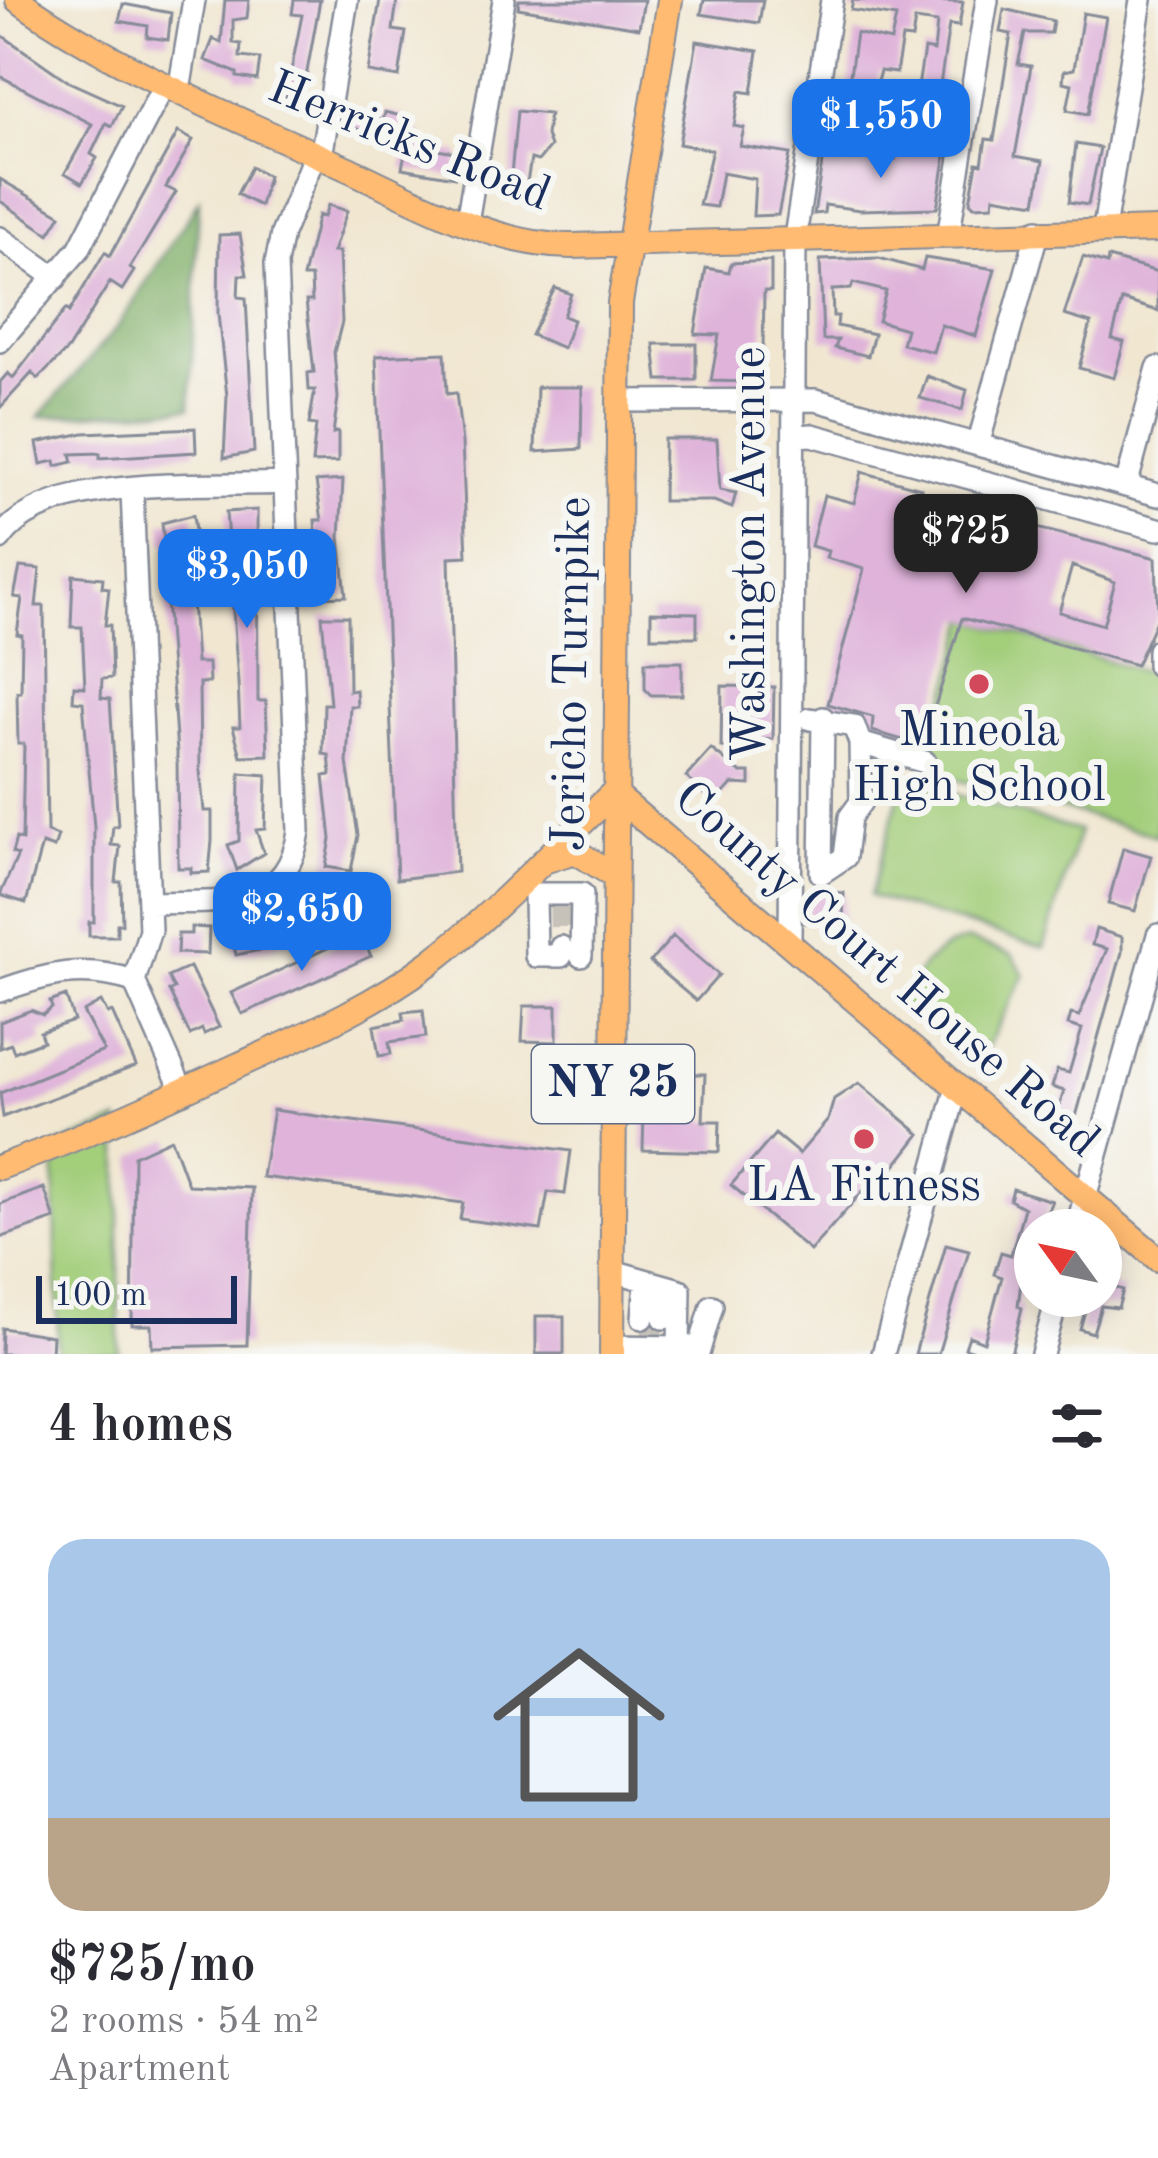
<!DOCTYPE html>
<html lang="en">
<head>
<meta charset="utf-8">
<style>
  :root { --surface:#fff; --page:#f7f7f7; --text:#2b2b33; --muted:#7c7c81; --accent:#1a73e8 }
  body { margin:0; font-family:"Old Standard TT",serif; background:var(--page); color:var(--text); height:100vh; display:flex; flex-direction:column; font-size:45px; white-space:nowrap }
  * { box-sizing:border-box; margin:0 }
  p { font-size:39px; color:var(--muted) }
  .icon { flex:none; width:66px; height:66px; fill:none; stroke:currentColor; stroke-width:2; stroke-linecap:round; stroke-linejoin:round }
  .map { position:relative; height:1354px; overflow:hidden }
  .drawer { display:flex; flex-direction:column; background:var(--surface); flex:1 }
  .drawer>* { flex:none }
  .needle { width:78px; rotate:303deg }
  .controls { position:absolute; left:1014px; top:1209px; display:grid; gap:24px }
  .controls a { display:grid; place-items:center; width:108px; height:108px; border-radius:50%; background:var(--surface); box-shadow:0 6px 30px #0003; font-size:60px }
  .scale { position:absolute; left:36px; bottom:30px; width:201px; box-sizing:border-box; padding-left:12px; border:6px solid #1b2f5e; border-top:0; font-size:33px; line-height:42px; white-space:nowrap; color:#1b2f5e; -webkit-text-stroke:9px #f6f6f2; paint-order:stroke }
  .price { position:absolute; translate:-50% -102px; padding:0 27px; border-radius:24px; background:var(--accent); color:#fff; font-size:39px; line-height:78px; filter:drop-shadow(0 3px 6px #0008) }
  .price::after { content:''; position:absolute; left:50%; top:72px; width:36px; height:27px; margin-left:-18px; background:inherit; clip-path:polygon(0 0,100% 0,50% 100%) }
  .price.current { background:#222; color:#fff }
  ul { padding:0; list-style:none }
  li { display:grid; align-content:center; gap:24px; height:636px; padding:0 48px }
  li span { display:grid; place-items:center; height:372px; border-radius:36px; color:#555 }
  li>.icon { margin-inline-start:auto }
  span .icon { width:216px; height:216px; fill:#fffc; stroke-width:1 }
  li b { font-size:51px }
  h2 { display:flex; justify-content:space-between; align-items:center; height:144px; padding:0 48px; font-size:51px }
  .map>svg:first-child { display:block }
</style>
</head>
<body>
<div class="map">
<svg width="1158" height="1354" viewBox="0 0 1158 1354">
  <rect width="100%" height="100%" fill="#f6f6f2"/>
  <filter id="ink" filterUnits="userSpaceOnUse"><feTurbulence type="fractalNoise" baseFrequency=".00833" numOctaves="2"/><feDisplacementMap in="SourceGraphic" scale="24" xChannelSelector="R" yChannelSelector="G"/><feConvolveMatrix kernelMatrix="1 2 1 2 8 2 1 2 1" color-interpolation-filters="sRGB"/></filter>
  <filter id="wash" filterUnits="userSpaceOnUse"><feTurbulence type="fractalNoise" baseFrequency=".004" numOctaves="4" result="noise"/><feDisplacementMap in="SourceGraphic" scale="48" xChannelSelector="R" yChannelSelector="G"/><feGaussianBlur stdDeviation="2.7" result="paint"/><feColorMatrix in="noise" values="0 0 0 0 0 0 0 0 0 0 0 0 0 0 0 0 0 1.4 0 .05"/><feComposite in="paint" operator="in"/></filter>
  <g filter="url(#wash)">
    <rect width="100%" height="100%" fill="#f1e7d1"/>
    <path fill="#a3ce7a" stroke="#5f7e6c" stroke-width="3" d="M968,619l190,57v160l-233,-65z
      M904,779l175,52 -35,117 -174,-52z
      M968,940l44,15 13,20c-18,28 -28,61 -49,86l-78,-57c20,-32 31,-55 70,-64z
      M119,1121v233h-61l-4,-207z"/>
    <path fill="#82b16a" stroke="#4e7064" stroke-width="3" d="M199,200l-9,208 -151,9 79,-91z"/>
    <g id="blocks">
      <path fill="#dfb3da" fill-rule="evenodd" d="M225,0h24l-2,18 -14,2v23l8,1 -1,13 20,2 -3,21 -20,-3v-4l-32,-13 8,-21 8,4z
        M294,0h26l-19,105 -16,-3 17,-87 -10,-1z
        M380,0h17l-4,30 13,2 -7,45 -31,-5z
        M519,0h125l-5,28 -121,-20z
        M704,0h59l-4,23 -58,-9z
        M853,0l110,2 -4,24 -10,-1 -10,67 -21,-5 6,-38 10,2 3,-28 -22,-3 -3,19 -10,-1 -6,35 -16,-2 -14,49 -22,-3 12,-84 35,8 5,-24 -45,-7z
        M123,4l48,9 -3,27 -21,-3 1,-11 -29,-5z
        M1004,9l49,12 -2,12h-26l-7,31 13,2 -16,90 28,5 -7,42 -42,-7 -1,9 -19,1 -4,-4 7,-39 5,1 4,-25 8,1 17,-106 -11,-2z
        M1083,13l23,4 -18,97 -21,-4 5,-26 -9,-2 1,-11 10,-2z
        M0,34l69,48 53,24 -10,20 -6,-3 -15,31 6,4 -15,25 -17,-10 27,-49 -92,-48z
        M697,41l61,10 -6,42 -12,-2 -6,35 10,2 -4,18 50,8 -12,61 -25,1 2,-37 -33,-6 -6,34 -17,-2 13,-55 -33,-6z
        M355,110l28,11 2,-9 20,5 -3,12 21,4 -2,13 39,7 -5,24 -53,-9 4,-20 -57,-22z
        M517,111l32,3 -3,21 4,12 -12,14 -7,-2 -5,29 -16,-2z
        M178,132l15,8 -27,47 10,5 -46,76 4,3 -12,19 -12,-8 -42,67 -30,30 -6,-6 -32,35v-26l8,-9 5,5 53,-69 3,3 36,-60 5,4z
        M1076,144l24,4 -12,57 -19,-3z
        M897,145l49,8 -9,55 -77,2 -35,-5 -1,8 -10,1 10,-64 71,10z
        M251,167l17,9 -8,30 -23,-12z
        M0,179l61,36 -12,19 -49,-33z
        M328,205l19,6 -14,41h6l3,70 -8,30 4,46 -5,35 5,-1v30l-26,1 4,-38 -7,-1 6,-34h-6l-1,-17 6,-1 -8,-71h6l-1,-24h-8l15,-62 6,2z
        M240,234l7,41h-8l-1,22 8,1 8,154 -30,6 3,-62 -9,-82 1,-79z
        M1083,257l24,7 1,-6 50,14v39l-36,-11 -10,39 12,3 -10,36 -35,-10 12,-45 -27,-8z
        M879,258l43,12 3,-12 70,11 -19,67 -35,-11 -8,27 -31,-8 4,-15 -28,-8 8,-30 -33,-8 -2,6 -19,1 1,26h5l-1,10 37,8 -6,22 -33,-8 3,-8h-15l-3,-80z
        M771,261v30h-7l-1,59h-13v32l-39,-1 8,-46 -24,-1 11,-66 23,4 2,-9z
        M555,288l16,6 -8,22 10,4 -10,28 -32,-13z
        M654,344h42v36h-38z
        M445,353l2,41 9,-1 6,49 5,114 -18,1 8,315 -60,7 -21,-523z
        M927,376l40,14 -5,20 -42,-12z
        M537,387h45l-1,62 -46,3z
        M195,428l1,24 -96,6v-5l-29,1 2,8 -17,4 -1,-5 -14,3 -4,-21 47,-10z
        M664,439h53l3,51 16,3 -4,15 -18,-7h-51z
        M862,472l59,16 -3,10 238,60 2,58 -22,49 -174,-47 -39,128 -51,-15 1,-14 -45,-13 36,-135 -38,-11 2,-7 -17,-5 13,-51 30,8zM1072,566l43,16 -12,43 -44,-13z
        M343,480l-3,57 6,59 -26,1 -5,-77h7l-6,-38z
        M257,510l1,191h8l2,54 -27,1 -8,-29h7l-2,-45 -12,-170z
        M193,515l7,56h-8l-1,13 5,79h12l1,20h-10l1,88 4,40h8v30l-3,31 -18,1v-5h-13l-1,-116 -12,-167 4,-42h-5l-2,-20z
        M20,567l20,2 -4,37h8l3,226 11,4 -4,12 -12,-4 -16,59 -26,-8 18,-40 -6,-2 4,-15 6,2 2,-96h-6l-1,-52h4l1,-57 -5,-1 5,-36 -8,-1z
        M73,575l30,3 -1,9 7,1 -4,37h5l2,53 -10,1 -1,19 9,1 8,127h-5l-2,19 9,1 -4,36h5l1,42h-5v12h-28v-14h5v-95l-11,-125 -10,-1 1,-15 11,1 -3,-60h-11z
        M651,612l46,1v24h-46z
        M322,616h26l1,75 7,-1 1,16h-7l-3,56 11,73 -7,36 -25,-4 5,-28 -7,-63 7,-1 -2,-20 -6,-1 1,-50h6z
        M645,662h37v33h-31l-6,-6z
        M722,686l52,1 -1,52 -11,1 1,8 -42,-1z
        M711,749l30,24h9v12l-18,-1 -17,19 -29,-26z
        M240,773l27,2 -2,54 -9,1 8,23 -27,17 -9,-25 11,-4z
        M1123,848l28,8 -16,55 -27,-7z
        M324,877l25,16 -10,14 -6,-4 -6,10 -23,-15 9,-14 9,6z
        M807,891l37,2 -1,31 -37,-1z
        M283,913l2,6 12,-6 8,19 -34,16 -35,7 -6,-27 18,1z
        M191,927l18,1 -1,26 -31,-1 1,-19h13z
        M1096,929l26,8v15l-52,186 -19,-6 13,-41 -12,-4 5,-17 12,3 13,-44 -14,-4 3,-11 8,2 28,-67 -15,-4z
        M360,933l11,23 -129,58 -11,-21z
        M673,936l46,39 -23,26 -46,-39z
        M190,967l29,60 -15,7 -2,-5 -12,6 -21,-44 5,-2 -6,-12z
        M66,996l8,25 -34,11 3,9 -29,11 -3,-8 -11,4v-26l31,-12 12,5 9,-7 -2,-6z
        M101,1002l7,12 4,-2 24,54 -133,51 -3,-24 104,-42 -21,-39z
        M524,1006h33v36l-35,-1z
        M423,1010l3,27 -37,5 2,12 -12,2 -5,-30 30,-6 -1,-8z
        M645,1074h60l-2,47h17l-1,31 -76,-2z
        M859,1083l61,51 -49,63 -8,-6 -53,60 -79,-66 44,-51 24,20 29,-34 6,-21z
        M273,1110l298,41 -6,43 -17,-2 -7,38 -81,-11 3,-16 -201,-26z
        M171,1139l17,46 64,3 -5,157 -95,2 -1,-22h-19l2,-169z
        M44,1188l11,31 -55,19v-34z
        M1013,1189l39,12 -29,65 -5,40 4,2 -11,46h-28l-18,-6 4,-12 15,6 18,-65 -8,-3 7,-22 10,3 13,-47 -14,-8z
        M946,1244l23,6 -31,104h-23z
        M1101,1256l16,4 -7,26 13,4 -5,18 -17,-2 -8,27 -13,-4 9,-33h12z
        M536,1316h28v38h-28z
        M2,1328l50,8 -1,18h-50z"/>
    </g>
  </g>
  <g filter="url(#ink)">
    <use href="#blocks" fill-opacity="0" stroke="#868b98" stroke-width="3"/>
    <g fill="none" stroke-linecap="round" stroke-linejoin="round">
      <path stroke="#c6c2ba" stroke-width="21" stroke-dasharray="21 10" stroke-linecap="butt" d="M560,906l1,41
        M652,1336l1,-18"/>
      <g stroke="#868b98" stroke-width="26">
        <path id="minor" d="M179,91l15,-91
          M321,157l26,-157
          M467,222l37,-222
          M1104,229l37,-229
          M949,231l38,-231
          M0,238l56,40
          M0,341l79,-92 85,-164
          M618,401l198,-1 342,95
          M795,436l17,-1 346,94
          M978,445l60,-215
          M1126,486l32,-118
          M132,491l18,439 -16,51
          M0,539c46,-67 209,-52 285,-56
          M1158,650v15
          M823,718l-2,155 24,-16 5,-40 11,-15 -1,-59
          M810,719l44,7 6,17 65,19
          M149,903c66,-3 138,12 150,-72l-23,-567 6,-30 33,-80
          M790,943l5,-706 37,-237
          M561,947v9h-25l-1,-62h47l-1,62
          M0,991c50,-18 83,-26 134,-10l49,111
          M1076,1230l82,-295
          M613,1271l67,19 -1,57h21l-2,7
          M643,1318l3,-36
          M664,1318l1,-31
          M612,1346l67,1
          M700,1347l12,-41
          M883,1354l74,-267
          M1042,1354l16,-58"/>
      </g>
      <g stroke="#868b98" stroke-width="28">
        <path id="major" d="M18,0c101,71 216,117 328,168 70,32 147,78 225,78l587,-16
          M613,793l545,466
          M547,860l28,-9 38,24
          M0,1167c81,-29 159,-65 237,-101 66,-30 136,-60 194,-104 65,-50 123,-113 182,-169
          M612,1354l8,-1051 50,-303"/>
      </g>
      <use href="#minor" stroke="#fff" stroke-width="21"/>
      <use href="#major" stroke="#ffbb71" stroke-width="24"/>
    </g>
  </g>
  <g fill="#d1495b" stroke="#f6f6f2" stroke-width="4.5">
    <circle cx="979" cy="684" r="12"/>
    <circle cx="864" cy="1139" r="12"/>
  </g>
  <g text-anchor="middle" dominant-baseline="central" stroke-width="12" stroke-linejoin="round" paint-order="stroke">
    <rect fill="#f6f6f2" stroke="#5d6b8a" stroke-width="3" x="532" y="1045" width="162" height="78" rx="9"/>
    <g font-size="45" font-weight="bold" fill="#1b2f5e">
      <text x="613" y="1084">NY 25</text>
    </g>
    <g font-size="48" fill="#1b2f5e" stroke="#f6f6f2">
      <text transform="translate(409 142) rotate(22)">Herricks Road</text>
      <text transform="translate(751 554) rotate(-90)">Washington Avenue</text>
      <text transform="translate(573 674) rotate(-89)">Jericho Turnpike</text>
      <text transform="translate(886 970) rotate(41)">County Court House Road</text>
    </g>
    <g font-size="48" fill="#1b2f5e" stroke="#f6f6f2">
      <text x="979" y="732">Mineola<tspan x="979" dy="55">High School</tspan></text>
      <text x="864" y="1187">LA Fitness</text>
    </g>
  </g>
</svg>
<div class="controls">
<a><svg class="needle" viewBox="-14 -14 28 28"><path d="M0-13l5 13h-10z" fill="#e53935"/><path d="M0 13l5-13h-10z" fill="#7c7c81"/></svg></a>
</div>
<div class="scale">100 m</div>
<b class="price" style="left:881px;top:181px">$1,550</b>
<b class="price current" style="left:966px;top:596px">$725</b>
<b class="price" style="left:247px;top:631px">$3,050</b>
<b class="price" style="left:302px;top:974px">$2,650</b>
</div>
<section class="drawer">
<h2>4 homes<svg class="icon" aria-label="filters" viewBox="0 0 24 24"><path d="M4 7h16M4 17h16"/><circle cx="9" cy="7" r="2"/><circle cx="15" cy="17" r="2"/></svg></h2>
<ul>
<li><span style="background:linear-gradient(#a9c7e8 75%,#b9a48a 0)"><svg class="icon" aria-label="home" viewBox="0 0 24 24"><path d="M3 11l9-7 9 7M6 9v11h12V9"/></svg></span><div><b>$725/mo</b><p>2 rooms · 54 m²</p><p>Apartment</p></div></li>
</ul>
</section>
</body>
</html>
